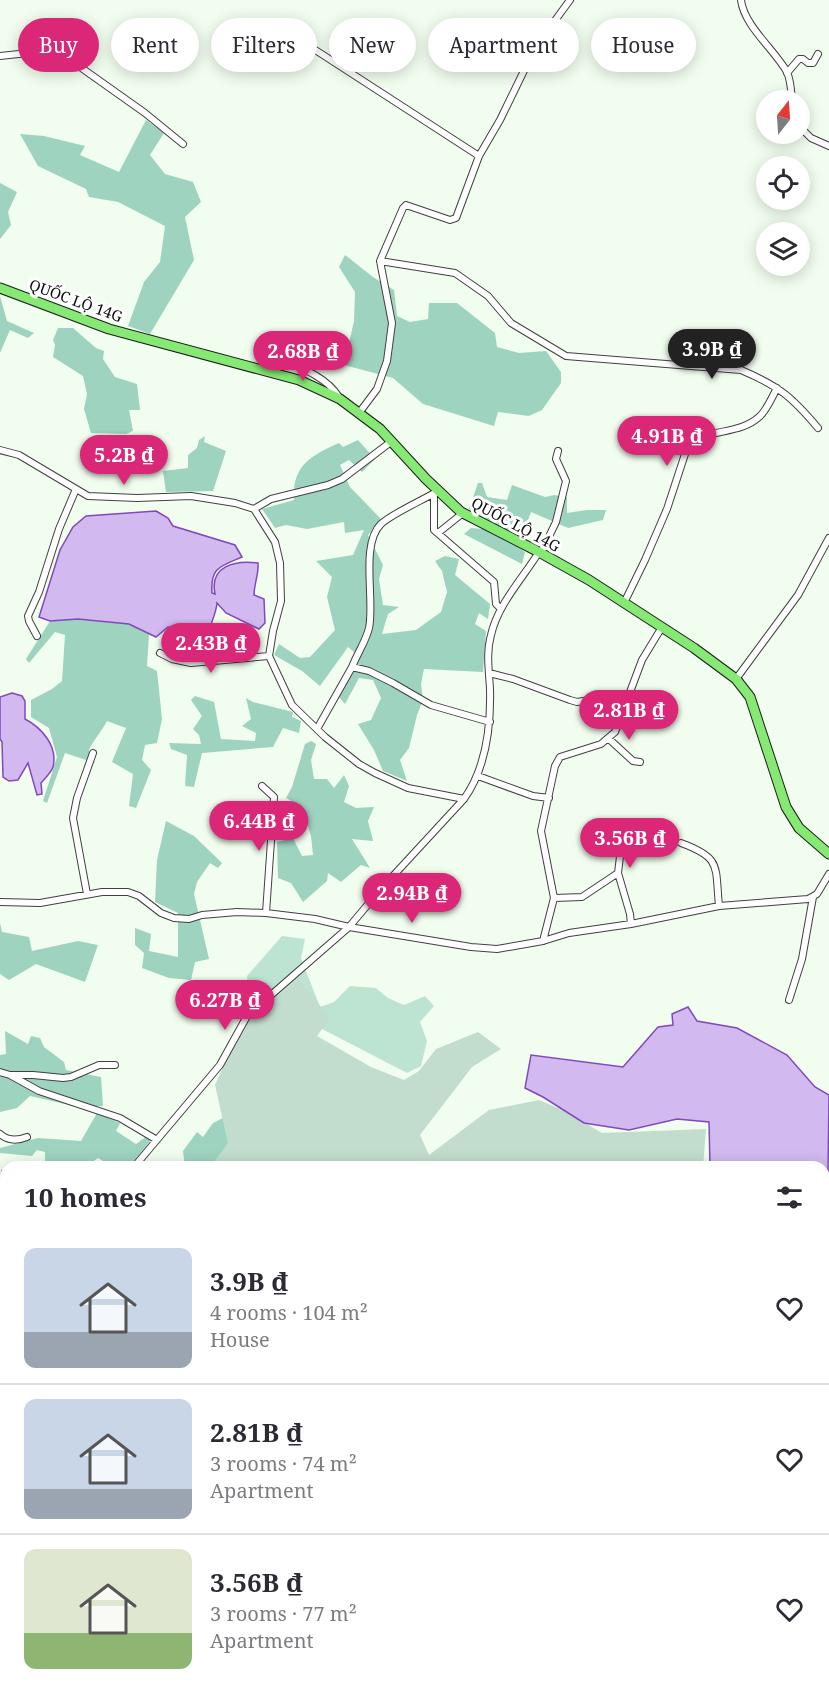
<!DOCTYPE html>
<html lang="en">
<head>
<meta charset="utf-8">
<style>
  :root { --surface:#fff; --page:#f7f7f7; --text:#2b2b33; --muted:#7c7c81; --line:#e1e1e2; --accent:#db2777 }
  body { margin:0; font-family:"Noto Serif",serif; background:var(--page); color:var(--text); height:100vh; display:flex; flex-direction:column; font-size:22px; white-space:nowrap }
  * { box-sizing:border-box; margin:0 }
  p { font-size:20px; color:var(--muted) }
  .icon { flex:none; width:33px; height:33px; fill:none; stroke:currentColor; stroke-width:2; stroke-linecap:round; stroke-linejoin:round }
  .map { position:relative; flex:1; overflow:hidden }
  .sheet { position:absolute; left:0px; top:1161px; width:830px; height:536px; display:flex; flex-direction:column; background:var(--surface); border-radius:18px 18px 0 0; box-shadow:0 3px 15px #0003 }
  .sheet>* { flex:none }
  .top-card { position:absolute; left:18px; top:18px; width:794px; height:54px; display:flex; gap:12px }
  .needle { width:39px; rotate:17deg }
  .buttons { position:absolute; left:756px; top:90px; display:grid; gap:12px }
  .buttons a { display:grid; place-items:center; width:54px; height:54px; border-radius:50%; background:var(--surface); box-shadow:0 3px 15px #0003; font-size:30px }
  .price { position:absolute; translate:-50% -51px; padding:0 14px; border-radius:21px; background:var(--accent); color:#fff; font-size:20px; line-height:39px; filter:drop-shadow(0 2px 3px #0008) }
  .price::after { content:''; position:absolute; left:50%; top:36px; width:18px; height:14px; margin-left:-9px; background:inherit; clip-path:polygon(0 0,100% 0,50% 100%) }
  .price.current { background:#222; color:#fff }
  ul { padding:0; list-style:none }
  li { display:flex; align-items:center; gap:18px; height:150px; padding:0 24px }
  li+li { border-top:2px solid var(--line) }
  li span { display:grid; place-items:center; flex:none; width:168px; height:120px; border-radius:12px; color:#555 }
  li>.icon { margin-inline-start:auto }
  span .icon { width:72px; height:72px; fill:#fffc; stroke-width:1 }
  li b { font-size:26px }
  h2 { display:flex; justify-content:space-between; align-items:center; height:72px; padding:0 24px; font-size:26px }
  .tag { padding:0 21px; border-radius:27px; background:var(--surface); box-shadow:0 3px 15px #0003; font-size:21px; line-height:54px }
  .tag.current { background:var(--accent); color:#fff }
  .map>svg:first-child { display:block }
</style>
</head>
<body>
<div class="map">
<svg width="829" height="1696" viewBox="0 0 829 1696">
  <rect width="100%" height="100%" fill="#f1fdef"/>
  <path fill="#bde4d3" d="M282,936l23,3 -4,19 19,49 14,-5 16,-16 26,2 12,10 16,7 21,-9 9,10 -14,16 7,19 -6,25 -14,7 -112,-58 -47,-29 -1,-10z"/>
  <path fill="#9ed3c0" d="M146,120l18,13 -14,22 15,19 28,8 8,20 -16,15 9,43 -44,74 -22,-8 16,-44 16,-20 5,-36 -47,-24 -29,-5 -3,-8 -48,-23 -18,-32 24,2 41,10 -5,9 39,17z
    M0,183l17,9 -9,20 3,13 -11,14z
    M345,255l28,22 21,13 3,26 13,6 18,-3 1,-16h28l38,30 2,14 22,6 27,-2 15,21v11l-19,27 -13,6 -31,-4 -4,14 -71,-22 -30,-26 -49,-13 10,-44 1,-29 -16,-25z
    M0,296l7,25 27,12 -6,5 -18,-8 -10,23z
    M58,328h15l23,20 8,3 -1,8 12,18 22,7 3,26h-11l4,21 -7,3 -35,-1 -7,-24 3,-15 -4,-18 -30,-19 2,-12 -2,-5z
    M205,436l-1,6 22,9 -13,40 -47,1 -3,-21 25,-3v-13l9,-7 2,-8z
    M358,440l17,19 -13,13 -13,-12 -9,5 10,22 31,32 -13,16 15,30 -4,14 4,26 16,2 -11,7 -6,20 34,-4 25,-18 6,-20 -5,-21 -7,-10 10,-5 14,3 -4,16 35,29 -2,15 -9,-6 -4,11 11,7 -3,41 -59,-3 -3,15 2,16 -6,15 -8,33 -9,12 7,21 -24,-10 -9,-21 -16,-26 13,-4 10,-22 -8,-18 -14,-2 -14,26 -7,-8 21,-40 -11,-9 -28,39 -18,-15 -28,-16 5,-11 21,14 10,-1 25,-27 -8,-33 5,-20 -16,-16 37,-6 11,-25 -19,3 -1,-11 -37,7 -21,-4 -11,3 -13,-19 32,-9c-2,-34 16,-44 45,-57l4,4z
    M478,483h4l5,14 20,3 5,-15 33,12 9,-2 13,2v16l20,-3h19l-3,10 -35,8 -37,-16 -13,35 7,5 -3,12 -58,-30 7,-6 37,3 -39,-22z
    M78,619l51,5 20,10 -2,32 10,5 5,48 -5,24 -12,2 -3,15 9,10 -15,38 -7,-2 4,-32 -21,-12 14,-34 -19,-7c-5,10 -13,18 -18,29l6,13 -30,-10 -18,50 -4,-2 14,-44 -8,-29 -18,-11v-17l21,-11 10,-8 3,-46 -10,-3 -26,31 -3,-4 24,-38z
    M195,696l19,6 7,37 34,2 1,-8 -14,-7 9,-7 -5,-21 7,4 40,10 -1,5 9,4 -2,12 -16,-5 -10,19 -71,6 -8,34 -9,-1 2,-31 -16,-6 -2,-6 32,1 -2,-9 -6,-6 9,-13 -11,-16z
    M311,741l5,3 -5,16 3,19h13l7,9 10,-13 5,11 -5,16 12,6 18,-1 -6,14 5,20 -21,-2 18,29 -9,-3 -20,17 -13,-9 -1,8 -24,21 -12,-19 -13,-5 -1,-36 16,-4 9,18 11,-1 -2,-19 -9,-29 -16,-9 6,-11 13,-43z
    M166,821l28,15 28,27 -4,5 -8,-5 -13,19 -3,12 15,65 -14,3 -4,18 -22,-2 -27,-10 2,-15 -9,-8v-17l16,6 -2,17 29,6v-44l-23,-11 2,-42z
    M0,923l2,9 27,5 3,14 46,-10 20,4 -13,37 -49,-18 -27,16 -9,-6z
    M5,1031l23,13 3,-8 9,2 4,9 20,15 2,8 35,7 2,29 -25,1 -48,-11 -13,12 -17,4v-57l6,-1z
    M97,1113l23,10 -4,8 20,13 15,-11 4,2 -26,32h-16l-15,-9 -7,5 2,4h-48v-15l-8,-2 -5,6 -32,-3v-5l38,-10 43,3z
    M223,1118l11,15 -8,34h-41l-2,-16 14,-19 6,5 10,-14z
    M1,1169l5,3v64l-6,-8z
    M0,1355l6,4v212l-6,-7z"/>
  <path fill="#c2ddce" d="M299,979l31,39 -13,18 54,31 33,13 15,-9 17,-22 42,-17 23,17 -29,18 -52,68 9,20 60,-45 50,-10 26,11 37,22 104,-4 -3,38h-493l18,-24 -13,-58 26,-59z
    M829,1339v349h-5v-347z
    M0,1457l6,2v98l-6,-8z
    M647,1691v-1l150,1 -15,5h-122z"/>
  <path fill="#d2b9ef" stroke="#8248be" stroke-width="1.5" d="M156,511l12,7 5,8 62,19 7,12c-21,9 -32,10 -30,36l3,1c-6,-28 20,-34 43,-31 1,11 -4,21 -4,32l10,4 1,24 -6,6 -33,-16 -9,-10c-1,12 -7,20 -9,33l-40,-9 -12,10 -27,-13 -51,-5 -28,2 -11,-4 21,-67 13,-23 13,-11z
    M12,693l10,3 3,5v18c17,9 33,27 28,48 -2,6 -8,11 -12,16l1,11 -5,1 -9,-32 -10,17 -9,1 -6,-4 -1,-35 -2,-3v-42z
    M688,1007l9,14 40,7 50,27 28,32 14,8 -1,77 -4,2v-7h-114l-1,-45 -32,-3 -48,11 -45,-7 -41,-26 -18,-9 6,-33 92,12 35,-40 15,-2 -1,-11z"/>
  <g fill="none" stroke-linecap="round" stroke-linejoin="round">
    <g stroke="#404040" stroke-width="8">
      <path id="street" d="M741,0c3,26 34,50 46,72 4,9 4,19 5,28
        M286,31l193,125
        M0,56l47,-5 12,1 86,61 38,31
        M787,73l12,-14h4l5,4h5l5,-9
        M800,127l11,11 18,8
        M380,261l75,12 33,23 23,27 55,33 175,14c38,16 51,27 77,58
        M275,357c23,10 50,18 64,40
        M359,413l18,-24 10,-28 5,-38 -12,-62 23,-53 3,-3 44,15 6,-2 23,-62 21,-36 35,-72 35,-48
        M0,450l19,5 69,41 49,2 54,-2 44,7 19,6 21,33 5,21 1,38 -8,30 -4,25 23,49 33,32 34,27 16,9 33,15 56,11
        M438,491c-15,9 -45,22 -57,33 -21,20 -6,77 -12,104 -3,13 -12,26 -17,39l17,4 24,12 38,22 59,17
        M434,494v36l60,52 2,22 5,5
        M254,509l17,-10 57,-14 14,-6 50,-38
        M438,533l25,-20
        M541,553l15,-31 10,-41 -10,-22 2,-8
        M624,603l21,-43 22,-51 21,-64c21,-17 51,-10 71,-28 8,-7 13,-20 18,-29
        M37,636l-8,-15 -1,-5 11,-24 20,-63 17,-40
        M160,653l12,6 19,4 78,-7
        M489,673l24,6 57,21 7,2 19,-3 28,10
        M736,679l62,-84 31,-57
        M317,729l35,-62
        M609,739l24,22 7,1
        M478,776l55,20 16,2
        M262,786l12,11 -8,116
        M221,809l34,20 18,6 25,-8
        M603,831l18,17 -3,25 12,41 1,10
        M681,843c41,15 34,23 38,63
        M87,894l-14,-76 4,-20 16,-45
        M554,898l28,-1 36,-24
        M0,902l40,1 62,-11h26l11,4 22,17 13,5 15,1 13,-4 35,-3 29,1 49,6 34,8 122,20 26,2 46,-8 26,-8 62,-9 88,-18 89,-7 9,-5 12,-20
        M543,941l11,-43 -13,-67 14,-65 5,-9 41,-13 14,-12 27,-72 20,-33
        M789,1000l13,-41 11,-62
        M0,1072l10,3 29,16 81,27 37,22
        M10,1075h23l30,3 8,-1 28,-12h16
        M0,1134c8,7 17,7 27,3
        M134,1167l86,-102 27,-49 102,-89 31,-37 84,-91c22,-31 27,-73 26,-110 -1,-18 -4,-36 1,-54 7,-31 32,-57 48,-83
        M824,1210l5,10
        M0,1307l6,5
        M824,1350l5,-2
        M0,1356l6,-16
        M0,1368l6,2
        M0,1514l6,8
        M630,1690l15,6"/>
    </g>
    <g stroke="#1e1e1e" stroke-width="11">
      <path id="primary" d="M0,288l109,41 190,51 41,19 40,30 46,50 35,33 78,40 50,28 105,68 42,31 14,18 36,110 13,21 30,26"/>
    </g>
    <use href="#street" stroke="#fff" stroke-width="6"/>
    <use href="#primary" stroke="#85e973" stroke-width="9"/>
  </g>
  <g text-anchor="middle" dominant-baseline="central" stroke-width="6" stroke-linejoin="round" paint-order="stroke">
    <g font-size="15" fill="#0d0d0d" stroke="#fff">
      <text transform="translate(76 300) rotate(20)">QUỐC LỘ 14G</text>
      <text transform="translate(516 524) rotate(28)">QUỐC LỘ 14G</text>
    </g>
  </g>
</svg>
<div class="buttons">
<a><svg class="needle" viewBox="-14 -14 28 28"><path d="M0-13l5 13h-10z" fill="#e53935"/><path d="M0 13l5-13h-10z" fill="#7c7c81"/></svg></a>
<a><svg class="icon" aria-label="locate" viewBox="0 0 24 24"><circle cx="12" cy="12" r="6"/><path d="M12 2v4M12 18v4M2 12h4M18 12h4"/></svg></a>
<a><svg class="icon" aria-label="layers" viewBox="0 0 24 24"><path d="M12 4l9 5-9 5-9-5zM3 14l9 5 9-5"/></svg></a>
</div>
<b class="price current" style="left:712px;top:380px">3.9B ₫</b>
<b class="price" style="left:303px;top:382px">2.68B ₫</b>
<b class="price" style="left:667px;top:467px">4.91B ₫</b>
<b class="price" style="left:124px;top:486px">5.2B ₫</b>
<b class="price" style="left:211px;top:674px">2.43B ₫</b>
<b class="price" style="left:629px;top:741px">2.81B ₫</b>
<b class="price" style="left:259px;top:852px">6.44B ₫</b>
<b class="price" style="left:630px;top:869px">3.56B ₫</b>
<b class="price" style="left:412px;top:924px">2.94B ₫</b>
<b class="price" style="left:225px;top:1031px">6.27B ₫</b>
<div class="top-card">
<a class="tag current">Buy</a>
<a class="tag">Rent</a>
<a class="tag">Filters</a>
<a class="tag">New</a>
<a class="tag">Apartment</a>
<a class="tag">House</a>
</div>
<section class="sheet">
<h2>10 homes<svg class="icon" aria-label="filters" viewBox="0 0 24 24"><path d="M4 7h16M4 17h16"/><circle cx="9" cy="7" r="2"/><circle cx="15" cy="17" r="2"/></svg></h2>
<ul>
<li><span style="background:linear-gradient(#c9d6e8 70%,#9aa5b1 0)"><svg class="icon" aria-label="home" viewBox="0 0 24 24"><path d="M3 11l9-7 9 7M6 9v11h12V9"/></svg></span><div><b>3.9B ₫</b><p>4 rooms · 104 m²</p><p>House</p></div><svg class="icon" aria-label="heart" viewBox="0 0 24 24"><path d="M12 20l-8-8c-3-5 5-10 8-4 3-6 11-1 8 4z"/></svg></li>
<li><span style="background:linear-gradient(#c9d6e8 75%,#9aa5b1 0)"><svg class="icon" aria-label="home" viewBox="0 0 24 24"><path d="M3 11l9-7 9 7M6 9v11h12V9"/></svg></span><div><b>2.81B ₫</b><p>3 rooms · 74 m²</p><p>Apartment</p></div><svg class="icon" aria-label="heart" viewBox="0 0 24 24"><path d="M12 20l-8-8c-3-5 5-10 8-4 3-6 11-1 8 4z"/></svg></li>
<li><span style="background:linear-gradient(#dfe7d0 70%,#8fb573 0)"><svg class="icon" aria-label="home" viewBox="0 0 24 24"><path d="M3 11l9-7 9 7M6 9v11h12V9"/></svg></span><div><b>3.56B ₫</b><p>3 rooms · 77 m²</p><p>Apartment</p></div><svg class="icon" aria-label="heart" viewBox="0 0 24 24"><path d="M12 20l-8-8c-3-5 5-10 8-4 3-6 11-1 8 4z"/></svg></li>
</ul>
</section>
</div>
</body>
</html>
